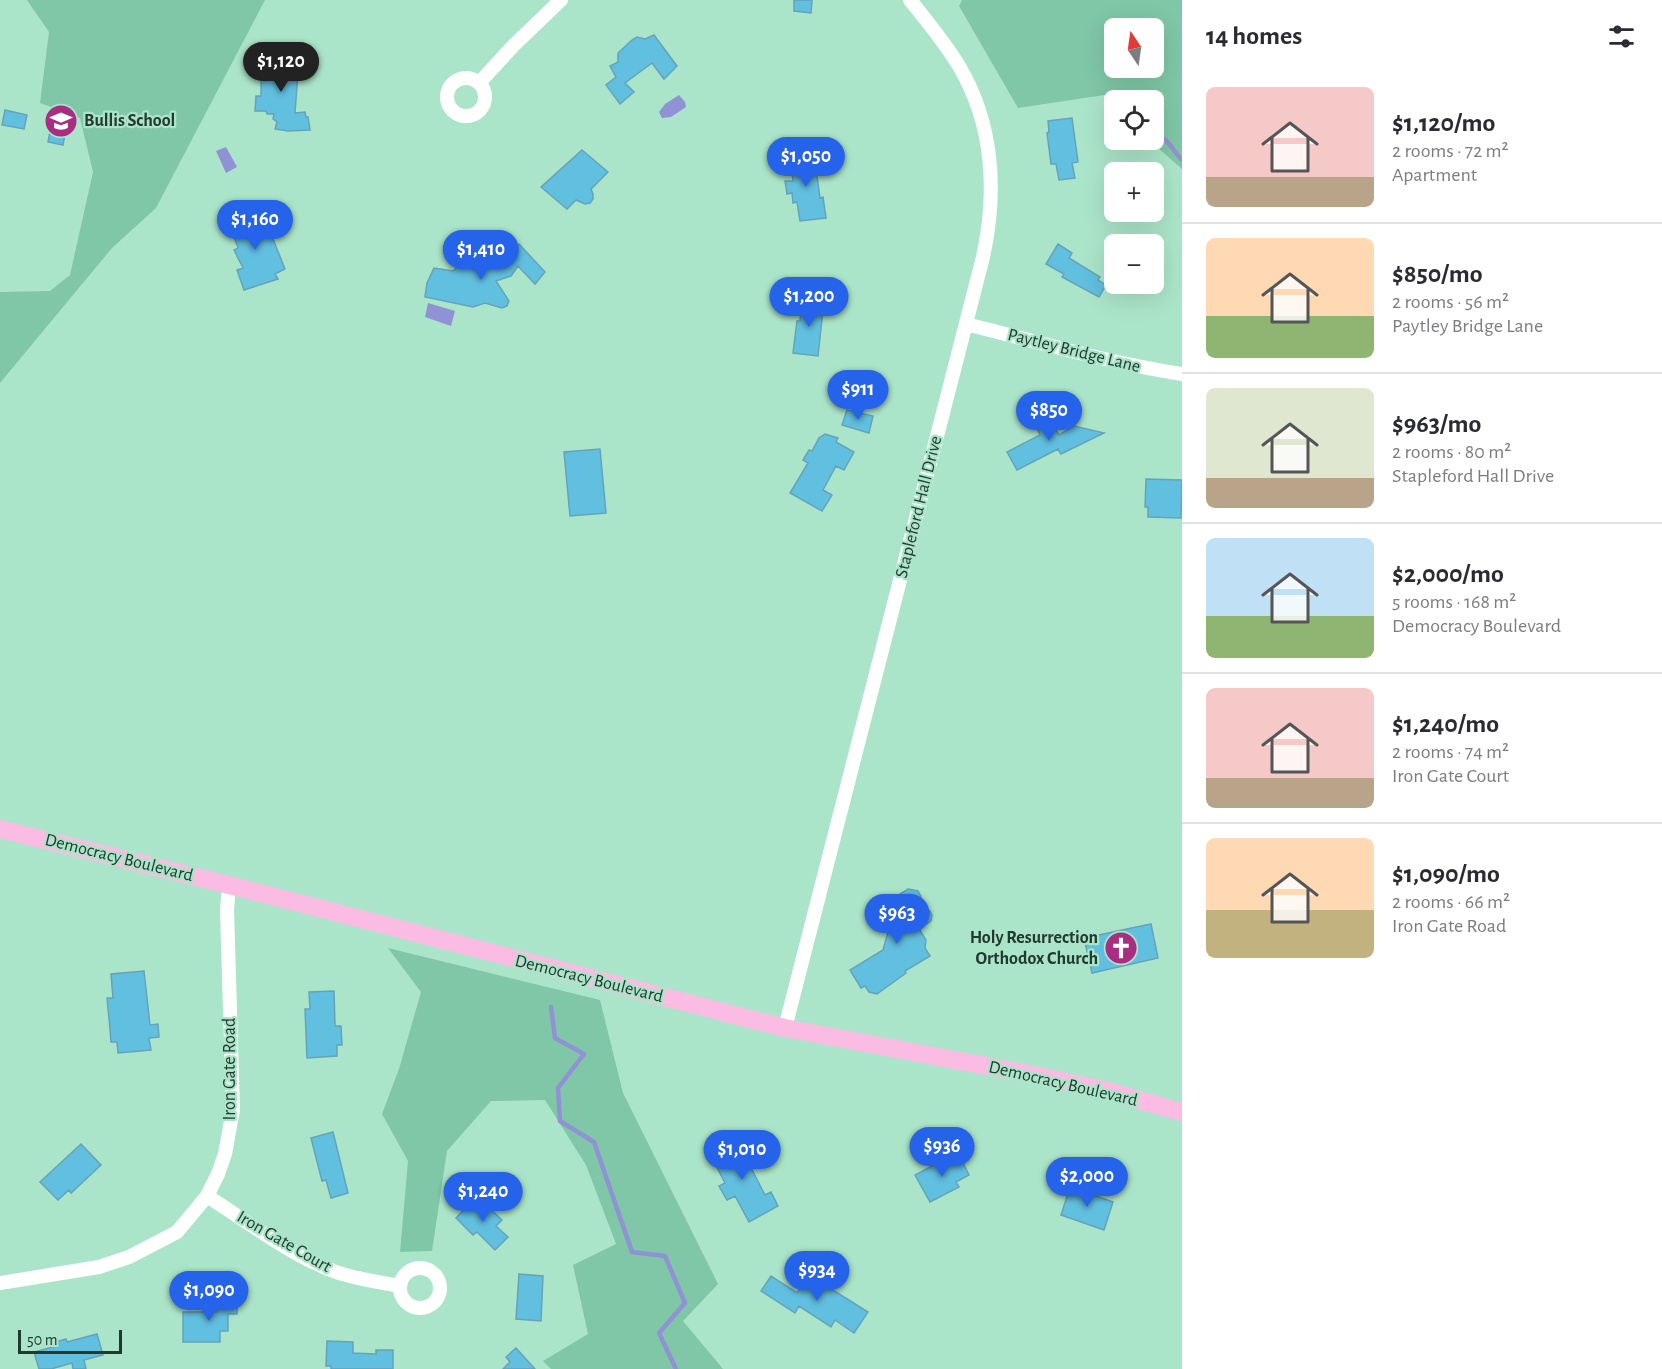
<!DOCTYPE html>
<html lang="en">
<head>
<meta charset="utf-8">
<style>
  :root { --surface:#fff; --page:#f7f7f7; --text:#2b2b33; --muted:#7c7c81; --line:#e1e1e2; --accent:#2563eb }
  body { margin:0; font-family:"Alegreya Sans",sans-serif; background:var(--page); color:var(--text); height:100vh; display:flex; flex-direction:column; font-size:22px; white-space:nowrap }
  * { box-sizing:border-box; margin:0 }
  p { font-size:20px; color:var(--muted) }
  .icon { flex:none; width:33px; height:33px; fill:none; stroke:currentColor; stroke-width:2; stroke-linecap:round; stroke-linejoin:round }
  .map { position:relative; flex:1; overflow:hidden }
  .sheet { display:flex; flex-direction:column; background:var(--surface); width:480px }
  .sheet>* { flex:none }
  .needle { width:39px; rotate:347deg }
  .fabs { position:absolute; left:1104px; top:18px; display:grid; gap:12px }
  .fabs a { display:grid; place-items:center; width:60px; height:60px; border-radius:9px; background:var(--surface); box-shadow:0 6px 24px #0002; font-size:30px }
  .scale { position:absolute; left:18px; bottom:15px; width:104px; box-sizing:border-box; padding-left:6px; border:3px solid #22392e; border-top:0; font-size:16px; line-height:21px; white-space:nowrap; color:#22392e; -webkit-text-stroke:4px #abe5c9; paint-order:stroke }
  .price { position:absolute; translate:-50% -51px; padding:0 14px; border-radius:21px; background:var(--accent); color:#fff; font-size:20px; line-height:39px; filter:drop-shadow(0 2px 3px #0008) }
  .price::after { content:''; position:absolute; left:50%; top:36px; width:18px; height:14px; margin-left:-9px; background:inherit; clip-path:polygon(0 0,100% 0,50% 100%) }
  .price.selected { background:#222; color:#fff }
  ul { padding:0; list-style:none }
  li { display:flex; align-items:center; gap:18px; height:150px; padding:0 24px }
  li+li { border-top:2px solid var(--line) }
  li span { display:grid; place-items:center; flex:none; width:168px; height:120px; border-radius:9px; color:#555 }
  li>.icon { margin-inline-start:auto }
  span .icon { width:72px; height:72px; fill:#fffc; stroke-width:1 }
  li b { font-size:26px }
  h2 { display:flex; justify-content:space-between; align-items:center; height:72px; padding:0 24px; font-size:26px }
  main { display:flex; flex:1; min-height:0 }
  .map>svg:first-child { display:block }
</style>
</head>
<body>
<main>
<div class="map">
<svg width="1182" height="1369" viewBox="0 0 1182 1369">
  <rect width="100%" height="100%" fill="#abe5c9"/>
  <path fill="#7fc7a6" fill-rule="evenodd" d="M27,0h238l-109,208 -44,40 -112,135v-91l50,-1 20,-16 23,-103 -13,-54 -40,-15 9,-71z
    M962,0h220v169l-33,-29h5v-40h-38l-5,-6 -93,14 -59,-102zM1114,28h40v40h-40z
    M388,948l212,52 23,93 95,191 -35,37 40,48h-172l-8,-8 45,-27 -15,-69 43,-21 -30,-79 -41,-65 -54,1 -44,50 -15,100 -32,1 8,-91 -26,-47 17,-45 22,-77z"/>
  <path fill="#9191d6" d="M679,95l6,7 1,5 -15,10 -9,1 -3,-6 6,-8z
    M226,147l11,20 -11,6 -10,-22z
    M428,303l27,8 -4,15 -26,-9z"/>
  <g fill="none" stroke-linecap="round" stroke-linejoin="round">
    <path stroke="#9191d6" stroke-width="4.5" d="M1154,135c14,2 19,16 28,25
      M551,1007l4,31 29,16 -26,34 2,33 34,21 38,110 33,4 20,47 -26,30 17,36"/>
  </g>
  <path fill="#61bfe0" stroke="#66a3b9" stroke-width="1.5" d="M794,0h18l-1,13 -17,-2z
    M654,35l23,31 -13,13 -12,-16 -27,20 9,9 -14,12 -14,-19 10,-8 -6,-11 8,-4v-9l14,-13 5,-3 8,2z
    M267,48l11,3 15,-1 -2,16 7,6 -3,41 10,-1 1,5h2l2,13 -22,1 -13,-2 2,-7 -4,-3 1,-5h-7l-1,-3h-11l1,-15h5v-25h7z
    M5,110l22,5 -3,14 -22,-4z
    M1072,118l6,44 -6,1 3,15 -16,2 -3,-16h-5l-4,-31 2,-1 -1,-11z
    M51,126l15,3 -3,16 -15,-3z
    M582,150l26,22 -17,17 2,5v5l-3,4 -5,1 -9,-4 -9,9 -26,-22z
    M814,153l6,45 3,-1 3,21 -26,3 -3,-19 -4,1 -1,-10 -5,1 -2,-13h8l-3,-25z
    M251,208l9,22 9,-1 16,40 -10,5 3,5 -34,11 -7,-20 6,-2 -9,-18 4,-2 -11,-31z
    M519,244l26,28 -10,12 -17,-18 -7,10 -15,5 13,20 -2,5 -5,2 -17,-5 -12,4 -48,-10 2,-14 7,-15 19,3 4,-4 36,-2z
    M1058,244l14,9 -3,5 31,19 -2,3 8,5 -7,12 -37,-20 2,-3 -18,-10z
    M802,299l22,2 -6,55 -25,-3 4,-32h3z
    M847,410l26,6 -4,17 -27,-8z
    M1047,413l12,22 15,-9 30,7 -43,21 -3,-5 -41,21 -10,-18 33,-17 -7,-15z
    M825,434l13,4 -2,4 18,10 -10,18 -8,-4 -13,24 9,5 -10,16 -32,-18 18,-30 -5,-3 6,-10 3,1 7,-13z
    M600,449l6,64 -36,3 -6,-64z
    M1146,479l36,1 -1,38 -33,-1v-10h-3z
    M908,889l10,2 3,5 -2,5 3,1 -1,6 9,3 2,4 -1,6 -12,8 7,11 -1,8 5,8 -25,15 1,2 -29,21 -8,-2 -4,-6 -4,2 -11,-18 33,-20 6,-22 -3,-14 3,-4h6l5,-16z
    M1151,924l7,34 -66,15 -8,-35z
    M144,971l6,54 8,-1 1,13 -10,1 2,12 -33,3 -1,-11h-6l-1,-13 -3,-31h6l-2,-24z
    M334,991l1,35h6l1,19h-5v11l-30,2 -2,-49h5l-1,-17z
    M333,1132l15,61 -17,5 -5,-18 -4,1 -11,-43z
    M740,1138l7,15 -3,1 21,41 6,-3 7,14 -29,16 -14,-26 -8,4 -8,-14 6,-3 -15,-29z
    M81,1144l20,21 -30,28 -2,-3 -11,10 -18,-18z
    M959,1155l10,20 -13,7 3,5 -29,15 -15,-27 30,-16 2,3z
    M1070,1187l43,15 -9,28 -43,-15z
    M477,1196l25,24 -6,6 12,11 -13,13 -18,-18 -4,3 -17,-17z
    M519,1274l24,2 -2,45 -25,-2z
    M809,1275l59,37 -14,21 -19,-13 -4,7 -32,-21 -4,7 -34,-22 10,-15 26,17z
    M218,1297h19v17h-9v17h-8v11h-37v-30h34z
    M97,1334l6,21 -19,5 2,9h-13l-1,-6 -21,6h-12l-5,-17 19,-5 -1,-4 14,-4 1,3z
    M327,1341l26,1v11l23,1v-4h17v19h-62v-3h-5z
    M516,1348l19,21h-32l7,-7 -4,-5z"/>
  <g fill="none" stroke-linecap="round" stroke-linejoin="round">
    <path stroke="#fff" stroke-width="14" d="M447 97a19 19 0 1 1 38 0a19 19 0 1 1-38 0Z
      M479,83l35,-38 47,-45
      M966,324c72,18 143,39 216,50
      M785,1028l198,-771c14,-64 11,-132 -24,-191 -14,-23 -32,-45 -49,-66
      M207,1196c41,26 83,59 129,76 20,7 43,10 64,14
      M400 1288a20 20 0 1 1 40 0a20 20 0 1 1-40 0Z
      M0,1283l99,-16 30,-10 48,-25 30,-36 11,-22 7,-20 8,-44 -6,-200 2,-25"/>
    <path stroke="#fabce2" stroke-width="18" d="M0,829l229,56 556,143 244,46 75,16 78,22"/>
  </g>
  <defs>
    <g id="school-disc" transform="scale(1.725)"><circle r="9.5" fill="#a92e82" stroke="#abe5c9"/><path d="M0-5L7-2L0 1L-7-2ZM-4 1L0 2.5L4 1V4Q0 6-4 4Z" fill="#fff"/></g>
    <g id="church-disc" transform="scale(1.725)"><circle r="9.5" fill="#a92e82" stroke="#abe5c9"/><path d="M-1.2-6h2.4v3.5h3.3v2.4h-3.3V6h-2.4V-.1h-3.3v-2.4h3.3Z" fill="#fff"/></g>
  </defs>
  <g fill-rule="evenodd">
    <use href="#school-disc" x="61" y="121"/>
    <use href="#church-disc" x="1121" y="948"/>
  </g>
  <g text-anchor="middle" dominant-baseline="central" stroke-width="4.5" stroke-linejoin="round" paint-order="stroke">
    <g font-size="18" font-weight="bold" fill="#22392e" stroke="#abe5c9" text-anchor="start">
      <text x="84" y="121">Bullis School</text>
      <text x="1098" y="938" text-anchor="end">Holy Resurrection<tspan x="1098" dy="21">Orthodox Church</tspan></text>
    </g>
    <g font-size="18" fill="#22392e" stroke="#abe5c9">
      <text transform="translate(1074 351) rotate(14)">Paytley Bridge Lane</text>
      <text transform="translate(919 507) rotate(-76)">Stapleford Hall Drive</text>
      <text transform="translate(119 858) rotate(14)">Democracy Boulevard</text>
      <text transform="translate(589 979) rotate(14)">Democracy Boulevard</text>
      <text transform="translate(230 1069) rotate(-90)">Iron Gate Road</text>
      <text transform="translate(1063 1084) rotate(13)">Democracy Boulevard</text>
      <text transform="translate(284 1242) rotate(30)">Iron Gate Court</text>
    </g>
  </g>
</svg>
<div class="fabs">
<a><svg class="needle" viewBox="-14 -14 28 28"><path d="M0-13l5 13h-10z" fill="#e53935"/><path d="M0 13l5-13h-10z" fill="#7c7c81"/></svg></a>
<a><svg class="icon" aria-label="locate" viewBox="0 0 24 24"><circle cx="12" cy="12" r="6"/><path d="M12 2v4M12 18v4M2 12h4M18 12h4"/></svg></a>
<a>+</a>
<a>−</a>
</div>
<div class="scale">50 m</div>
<b class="price selected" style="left:281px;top:93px">$1,120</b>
<b class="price" style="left:806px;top:188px">$1,050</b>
<b class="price" style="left:255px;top:251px">$1,160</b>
<b class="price" style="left:481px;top:281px">$1,410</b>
<b class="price" style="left:809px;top:328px">$1,200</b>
<b class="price" style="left:858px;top:421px">$911</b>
<b class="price" style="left:1049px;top:442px">$850</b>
<b class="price" style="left:897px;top:945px">$963</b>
<b class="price" style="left:942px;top:1178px">$936</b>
<b class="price" style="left:742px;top:1181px">$1,010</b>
<b class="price" style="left:1087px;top:1208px">$2,000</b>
<b class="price" style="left:483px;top:1223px">$1,240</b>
<b class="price" style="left:817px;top:1302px">$934</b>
<b class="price" style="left:209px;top:1322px">$1,090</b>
</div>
<section class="sheet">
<h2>14 homes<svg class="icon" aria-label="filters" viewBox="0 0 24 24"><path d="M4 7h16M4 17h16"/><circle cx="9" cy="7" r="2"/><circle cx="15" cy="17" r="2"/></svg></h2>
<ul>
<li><span style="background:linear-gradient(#f6c9c9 75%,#b9a48a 0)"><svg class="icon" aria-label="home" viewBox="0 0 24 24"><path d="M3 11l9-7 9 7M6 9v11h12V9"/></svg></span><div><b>$1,120/mo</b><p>2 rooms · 72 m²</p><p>Apartment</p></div></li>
<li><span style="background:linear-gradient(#ffd9b3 65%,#8fb573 0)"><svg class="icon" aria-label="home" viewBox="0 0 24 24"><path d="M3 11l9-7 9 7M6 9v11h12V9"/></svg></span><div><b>$850/mo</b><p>2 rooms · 56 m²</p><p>Paytley Bridge Lane</p></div></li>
<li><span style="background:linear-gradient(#dfe7d0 75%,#b9a48a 0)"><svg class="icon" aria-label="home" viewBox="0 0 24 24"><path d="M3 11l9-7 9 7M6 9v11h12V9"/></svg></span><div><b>$963/mo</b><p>2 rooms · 80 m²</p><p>Stapleford Hall Drive</p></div></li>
<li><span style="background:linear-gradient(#bfe0f5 65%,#8fb573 0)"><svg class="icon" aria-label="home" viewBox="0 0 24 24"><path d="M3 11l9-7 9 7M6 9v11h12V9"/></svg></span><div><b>$2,000/mo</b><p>5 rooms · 168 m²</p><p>Democracy Boulevard</p></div></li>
<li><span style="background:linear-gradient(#f6c9c9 75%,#b9a48a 0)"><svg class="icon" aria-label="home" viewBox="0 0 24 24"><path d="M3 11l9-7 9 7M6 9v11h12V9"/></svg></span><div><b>$1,240/mo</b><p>2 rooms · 74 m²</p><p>Iron Gate Court</p></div></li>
<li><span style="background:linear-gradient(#ffd9b3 60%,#c2b280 0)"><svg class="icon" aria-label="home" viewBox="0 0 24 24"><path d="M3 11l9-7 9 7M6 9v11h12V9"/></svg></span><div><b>$1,090/mo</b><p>2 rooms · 66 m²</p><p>Iron Gate Road</p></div></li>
</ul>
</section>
</main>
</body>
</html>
